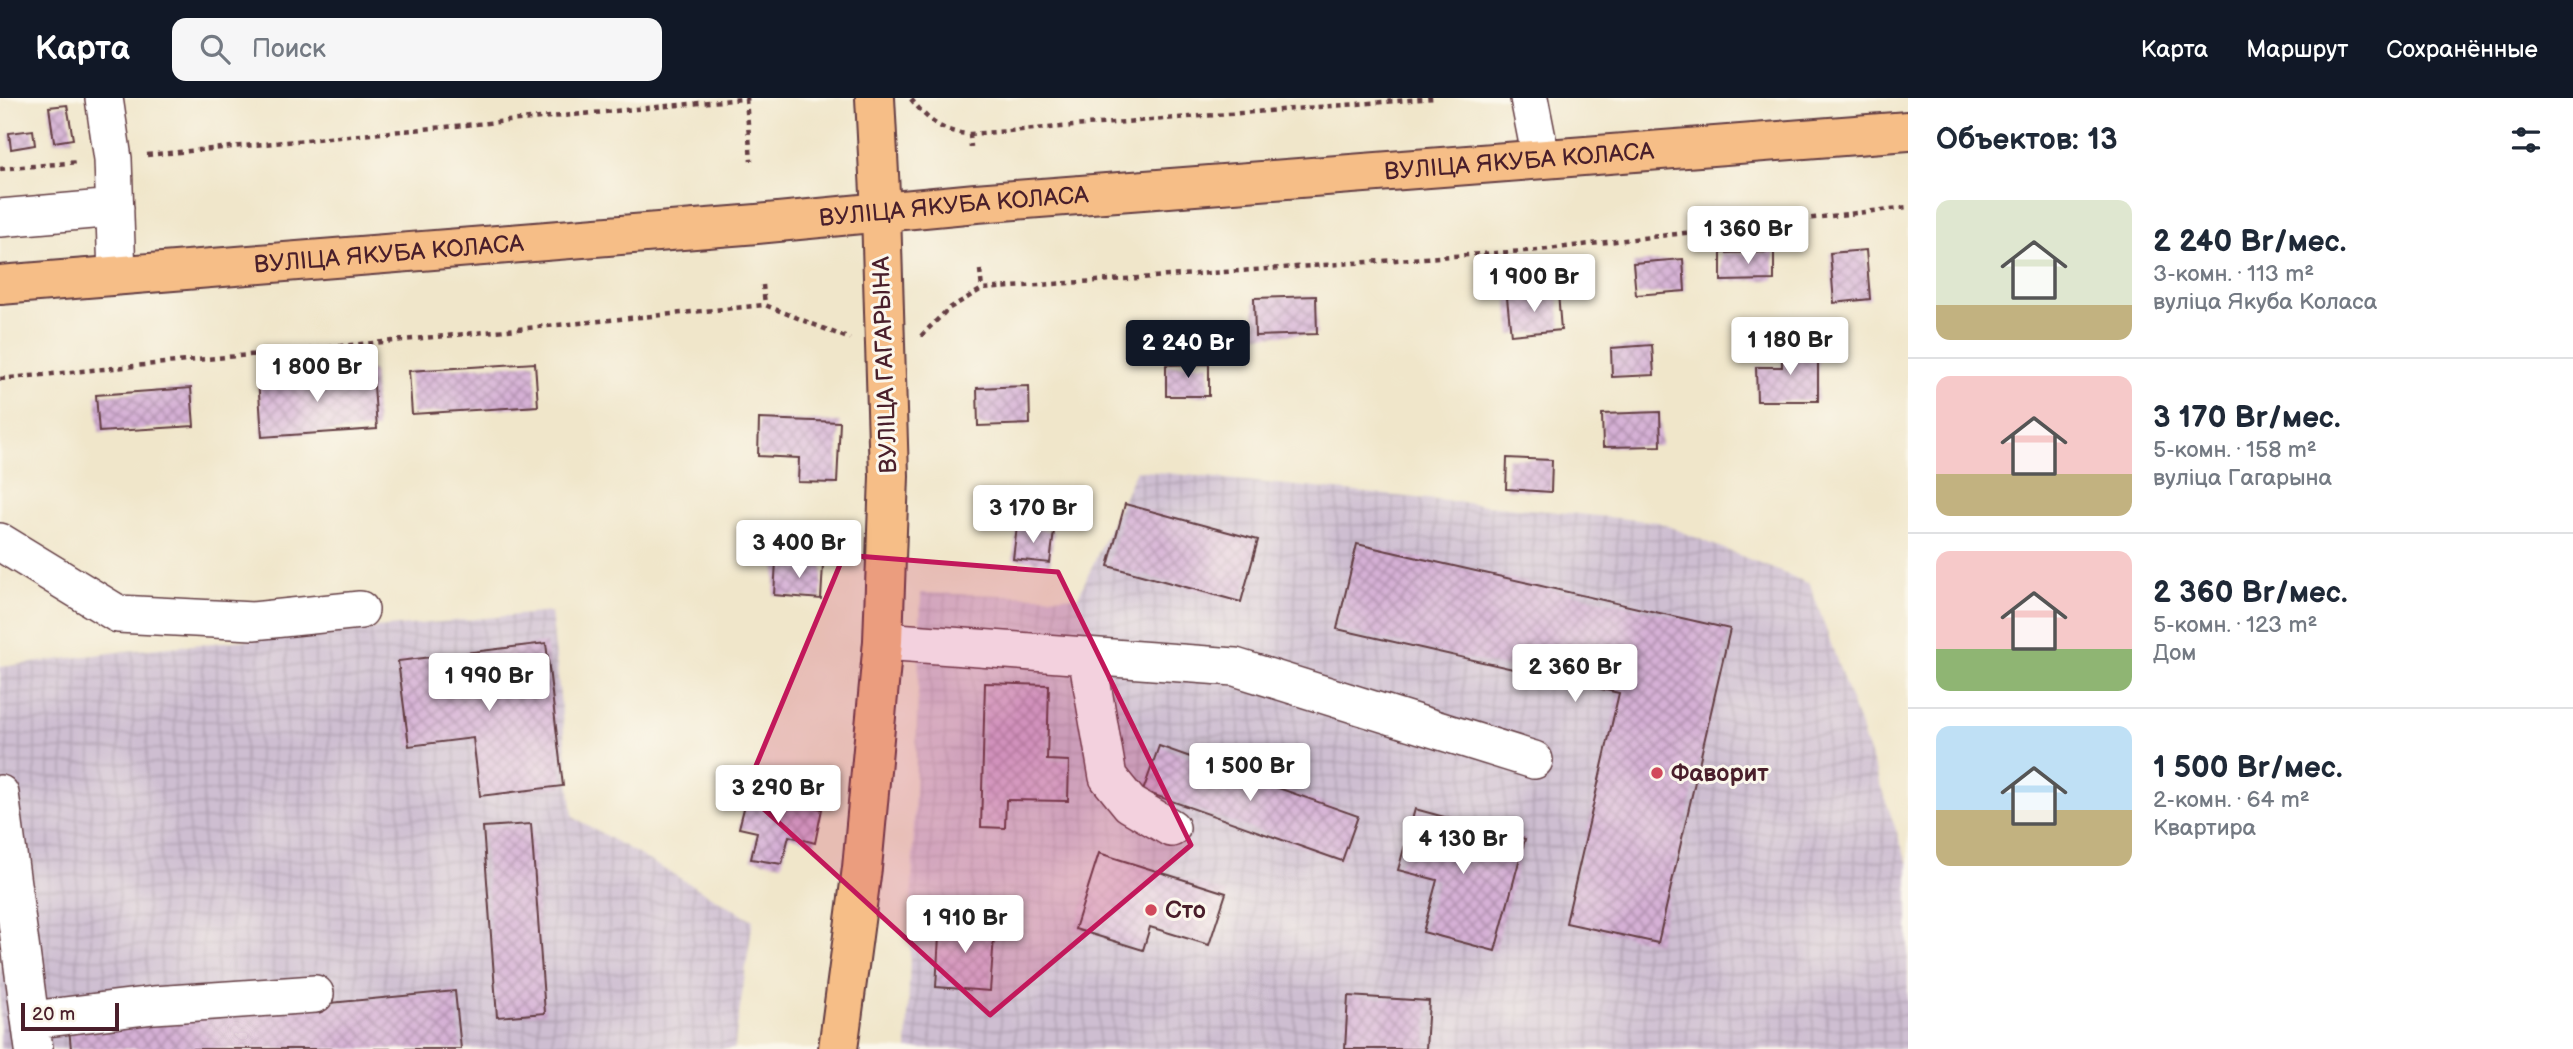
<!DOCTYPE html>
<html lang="ru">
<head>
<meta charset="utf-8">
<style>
  :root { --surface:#fff; --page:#f6f6f7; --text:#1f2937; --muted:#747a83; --line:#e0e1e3; --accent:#111827 }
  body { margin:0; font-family:"Balsamiq Sans",sans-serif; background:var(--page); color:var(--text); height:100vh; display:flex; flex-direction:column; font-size:26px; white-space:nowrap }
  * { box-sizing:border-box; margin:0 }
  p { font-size:23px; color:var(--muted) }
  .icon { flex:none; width:38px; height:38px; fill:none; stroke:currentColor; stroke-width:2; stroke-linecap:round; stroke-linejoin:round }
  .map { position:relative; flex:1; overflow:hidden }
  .drawer { display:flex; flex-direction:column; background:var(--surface); width:665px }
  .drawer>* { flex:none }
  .scale { position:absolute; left:21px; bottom:18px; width:98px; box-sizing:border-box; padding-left:7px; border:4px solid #4a1f2b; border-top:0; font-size:19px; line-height:24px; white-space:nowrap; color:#4a1f2b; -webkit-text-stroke:5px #fbf7ec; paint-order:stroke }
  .price { position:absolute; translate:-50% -60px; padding:0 16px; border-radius:7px; background:#fff; color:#222; font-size:23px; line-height:46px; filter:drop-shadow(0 2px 4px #0008) }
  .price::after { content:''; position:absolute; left:50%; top:42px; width:21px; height:16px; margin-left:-10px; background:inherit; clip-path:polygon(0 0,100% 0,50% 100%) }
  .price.on { background:var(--accent); color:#fff }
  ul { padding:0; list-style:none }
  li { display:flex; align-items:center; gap:21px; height:175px; padding:0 28px }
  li+li { border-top:2px solid var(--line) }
  li span { display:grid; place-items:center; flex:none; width:196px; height:140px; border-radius:14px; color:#555 }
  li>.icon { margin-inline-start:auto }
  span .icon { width:84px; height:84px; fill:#fffc; stroke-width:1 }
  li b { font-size:30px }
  h2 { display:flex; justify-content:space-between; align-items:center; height:84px; padding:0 28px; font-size:30px }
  header { display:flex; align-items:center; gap:42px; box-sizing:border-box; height:98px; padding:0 35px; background:var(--accent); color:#fff }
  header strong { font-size:33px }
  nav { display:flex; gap:38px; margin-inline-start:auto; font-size:24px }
  .search { width:490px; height:63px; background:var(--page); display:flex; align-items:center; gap:18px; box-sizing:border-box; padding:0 24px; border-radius:14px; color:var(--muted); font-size:26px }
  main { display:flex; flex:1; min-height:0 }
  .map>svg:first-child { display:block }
</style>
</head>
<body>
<header>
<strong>Карта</strong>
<div class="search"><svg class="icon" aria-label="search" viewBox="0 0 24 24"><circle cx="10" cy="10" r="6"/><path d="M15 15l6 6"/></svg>Поиск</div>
<nav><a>Карта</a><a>Маршрут</a><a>Сохранённые</a></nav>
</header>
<main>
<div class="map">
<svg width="1908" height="951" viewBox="0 0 1908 951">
  <defs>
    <pattern id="industrial-grid" width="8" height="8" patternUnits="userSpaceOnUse" patternTransform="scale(1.75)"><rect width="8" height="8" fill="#cebed1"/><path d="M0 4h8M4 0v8" fill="none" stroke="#b2a3b4"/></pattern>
    <pattern id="building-cross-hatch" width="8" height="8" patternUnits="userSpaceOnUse" patternTransform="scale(1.75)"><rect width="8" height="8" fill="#d5b0d5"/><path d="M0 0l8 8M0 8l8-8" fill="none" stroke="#af8fad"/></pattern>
  </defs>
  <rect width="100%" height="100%" fill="#fbf7ec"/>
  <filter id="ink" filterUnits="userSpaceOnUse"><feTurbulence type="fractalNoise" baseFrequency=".0143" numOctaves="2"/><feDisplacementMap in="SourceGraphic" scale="14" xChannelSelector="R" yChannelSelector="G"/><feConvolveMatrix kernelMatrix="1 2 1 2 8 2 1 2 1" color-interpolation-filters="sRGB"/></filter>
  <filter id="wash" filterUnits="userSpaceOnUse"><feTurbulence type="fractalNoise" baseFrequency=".00686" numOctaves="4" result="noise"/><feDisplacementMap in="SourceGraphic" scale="28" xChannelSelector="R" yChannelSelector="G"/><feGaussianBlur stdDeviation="1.57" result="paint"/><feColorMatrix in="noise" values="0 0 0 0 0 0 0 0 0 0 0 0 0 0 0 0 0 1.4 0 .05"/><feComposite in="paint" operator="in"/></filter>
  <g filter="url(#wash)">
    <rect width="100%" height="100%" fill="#f0e6ca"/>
    <path fill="url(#industrial-grid)" d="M1136,372l522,52 152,62 98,280v185h-1001l14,-456 157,4z
      M551,514l22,205 180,103 -19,129h-734v-382l126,-16z"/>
    <g id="blocks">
      <path fill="url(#building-cross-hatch)" d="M67,7l6,34 -19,3 -5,-35z
        M33,32l2,15 -24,4 -2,-16z
        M1866,152l4,49 -36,4 -4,-50z
        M1774,154v28l-53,1v-28z
        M1683,161l2,32 -49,4 -3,-32z
        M1558,195l3,37 -50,5 -4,-37z
        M1316,198l1,38 -62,2 -1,-38z
        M1652,247l2,30 -42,2 -1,-29z
        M1782,250h36v53h-61l-1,-34h26z
        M535,265l3,43 -126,8 -3,-43z
        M1209,266v32h-43v-31z
        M373,273l4,58 -115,8 -4,-59z
        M1029,288l1,38 -52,2 -1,-38z
        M191,290l3,38 -95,6 -3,-37z
        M1660,314l1,34 -58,1 -1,-33z
        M759,321l81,3 -3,61 -39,-1 1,-24 -41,-2z
        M1507,360l45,2 -1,32 -45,-3z
        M1125,406l133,36 -17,62 -133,-36z
        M1017,428l37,5 -4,32 -37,-4z
        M1357,446l373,85 -72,314 -92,-20 53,-230 -282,-64z
        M776,463l47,4 -2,34 -47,-4z
        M546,545l17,143 -83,10 -7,-58 -64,8 -11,-85z
        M985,585l64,2 -2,75 22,1 -1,40 -62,-1 -1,28 -24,-1z
        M1159,648l199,70 -16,45 -199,-70z
        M748,695l74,16 -7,34 -26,-7 -7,28 -31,-5 6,-27 -18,-4z
        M1415,711l110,30 -30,112 -72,-19 14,-52 -39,-10z
        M531,726l14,189 -48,4 -14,-190z
        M1099,755l127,40 -17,52 -59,-18 -7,23 -68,-21z
        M940,821l55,4 -5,68 -54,-4z
        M455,893l6,58h-390l-2,-21z
        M1348,898l81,5 -3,48h-81z"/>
    </g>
  </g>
  <g filter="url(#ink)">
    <use href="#blocks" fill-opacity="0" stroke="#633d43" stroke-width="2"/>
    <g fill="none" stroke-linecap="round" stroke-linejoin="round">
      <g stroke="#633d43" stroke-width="40">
        <path id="minor" d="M104,0l9,61 4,116
          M1529,0l12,61
          M0,120l115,-10
          M0,444l118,72 135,7 107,-11
          M883,543l352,26 299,93
          M1087,558l21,121 22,27 41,24
          M0,696l34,255
          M31,922l123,-15 161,-11"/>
      </g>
      <g stroke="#633d43" stroke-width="42">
        <g id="major">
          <path id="s1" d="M0,187l757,-61 219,-21 932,-72"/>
          <path d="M838,951l24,-181 21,-227 6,-165 -8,-264 -6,-114"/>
        </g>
      </g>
      <path stroke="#633d43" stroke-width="4.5" stroke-dasharray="5 5" stroke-linecap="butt" d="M746,1l5,62
        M911,1c18,22 29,33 59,35l465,-36
        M970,36l1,13
        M147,57l606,-57
        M0,71l79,-7
        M980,172l2,19
        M763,187l2,20
        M921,238l27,-27 34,-20 557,-39 369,-43
        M0,281l765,-74 85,34"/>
      <use href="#minor" stroke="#fff" stroke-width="37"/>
      <use href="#major" stroke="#f6be87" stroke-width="38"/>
    </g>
  </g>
  <path fill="#c2185b" fill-opacity="0.2" stroke="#c2185b" stroke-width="5" stroke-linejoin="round" d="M844,457l214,17 133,273 -201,170 -245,-223z"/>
  <g fill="#d1495b" stroke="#fbf7ec" stroke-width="2.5">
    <circle cx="1657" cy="675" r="7"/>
    <circle cx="1151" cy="812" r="7"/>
  </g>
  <g text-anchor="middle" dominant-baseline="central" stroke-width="6" stroke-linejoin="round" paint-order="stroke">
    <g font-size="24" fill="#4a1f2b" stroke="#fbf7ec">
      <text stroke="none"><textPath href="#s1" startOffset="1524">ВУЛІЦА ЯКУБА КОЛАСА</textPath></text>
      <text stroke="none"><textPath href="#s1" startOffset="957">ВУЛІЦА ЯКУБА КОЛАСА</textPath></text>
      <text stroke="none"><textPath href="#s1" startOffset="390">ВУЛІЦА ЯКУБА КОЛАСА</textPath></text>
      <text transform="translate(885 267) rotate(-92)">ВУЛІЦА ГАГАРЫНА</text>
    </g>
    <g font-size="24" font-weight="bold" fill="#4a1f2b" stroke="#fbf7ec" text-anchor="start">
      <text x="1671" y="675">Фаворит</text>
      <text x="1165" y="812">Сто</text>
    </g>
  </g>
</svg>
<div class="scale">20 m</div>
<b class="price" style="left:1748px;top:168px">1 360 Br</b>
<b class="price" style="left:1534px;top:216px">1 900 Br</b>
<b class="price" style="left:1790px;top:279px">1 180 Br</b>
<b class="price on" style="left:1188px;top:282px">2 240 Br</b>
<b class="price" style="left:317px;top:306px">1 800 Br</b>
<b class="price" style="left:1033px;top:447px">3 170 Br</b>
<b class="price" style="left:799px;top:482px">3 400 Br</b>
<b class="price" style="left:1575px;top:606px">2 360 Br</b>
<b class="price" style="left:489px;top:615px">1 990 Br</b>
<b class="price" style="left:1250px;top:705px">1 500 Br</b>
<b class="price" style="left:778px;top:727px">3 290 Br</b>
<b class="price" style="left:1463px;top:778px">4 130 Br</b>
<b class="price" style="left:965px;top:857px">1 910 Br</b>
</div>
<section class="drawer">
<h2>Объектов: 13<svg class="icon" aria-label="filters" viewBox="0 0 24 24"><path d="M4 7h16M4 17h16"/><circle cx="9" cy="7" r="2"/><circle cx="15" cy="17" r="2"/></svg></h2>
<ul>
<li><span style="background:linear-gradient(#dfe7d0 75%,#c2b280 0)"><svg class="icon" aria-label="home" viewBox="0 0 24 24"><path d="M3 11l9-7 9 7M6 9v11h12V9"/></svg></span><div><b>2 240 Br/мес.</b><p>3-комн. · 113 m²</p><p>вуліца Якуба Коласа</p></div></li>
<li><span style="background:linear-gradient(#f6c9c9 70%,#c2b280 0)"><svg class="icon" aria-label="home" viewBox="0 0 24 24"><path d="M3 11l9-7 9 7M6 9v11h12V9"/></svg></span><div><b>3 170 Br/мес.</b><p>5-комн. · 158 m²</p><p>вуліца Гагарына</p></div></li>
<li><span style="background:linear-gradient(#f6c9c9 70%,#8fb573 0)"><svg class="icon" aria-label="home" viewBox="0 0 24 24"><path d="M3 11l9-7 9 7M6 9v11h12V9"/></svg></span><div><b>2 360 Br/мес.</b><p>5-комн. · 123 m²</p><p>Дом</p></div></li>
<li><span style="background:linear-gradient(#bfe0f5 60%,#c2b280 0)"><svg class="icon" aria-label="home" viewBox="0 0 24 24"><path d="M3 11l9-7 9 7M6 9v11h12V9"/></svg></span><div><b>1 500 Br/мес.</b><p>2-комн. · 64 m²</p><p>Квартира</p></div></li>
</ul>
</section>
</main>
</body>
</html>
